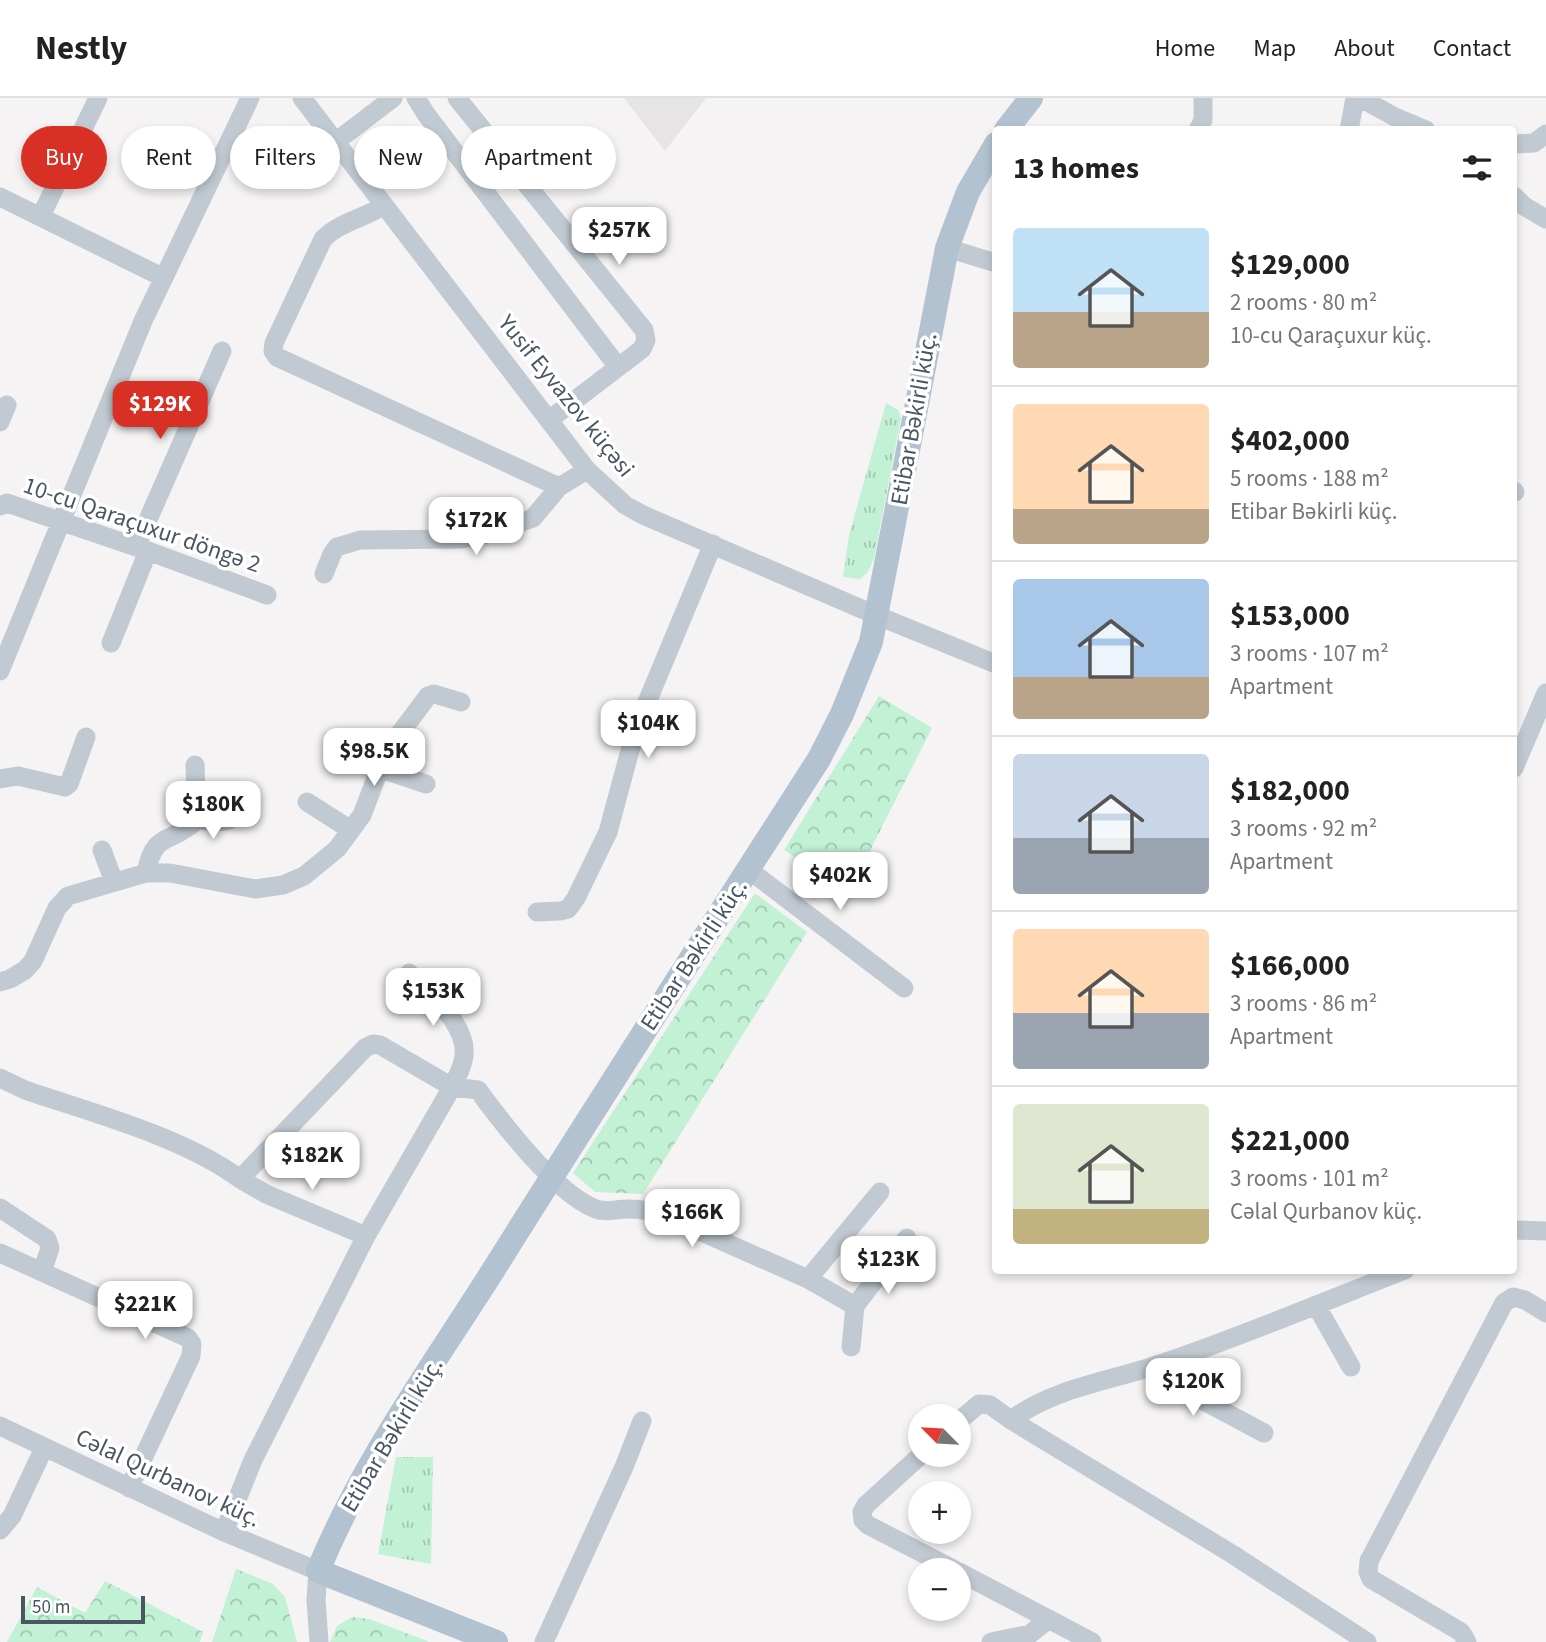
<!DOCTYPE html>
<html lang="en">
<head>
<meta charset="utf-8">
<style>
  :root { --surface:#fff; --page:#f6f6f6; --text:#222; --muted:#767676; --line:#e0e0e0; --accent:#d93025 }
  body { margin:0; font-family:"Source Sans 3",sans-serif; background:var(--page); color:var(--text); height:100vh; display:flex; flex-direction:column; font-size:26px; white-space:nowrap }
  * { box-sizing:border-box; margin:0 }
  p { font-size:23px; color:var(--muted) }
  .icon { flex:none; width:38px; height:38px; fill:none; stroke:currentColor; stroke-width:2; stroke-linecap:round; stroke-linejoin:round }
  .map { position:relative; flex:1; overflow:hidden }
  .sheet { position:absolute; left:992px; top:28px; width:525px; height:1148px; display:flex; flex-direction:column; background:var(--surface); border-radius:7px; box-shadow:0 4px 10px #0003 }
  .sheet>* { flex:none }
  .top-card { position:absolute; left:21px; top:28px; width:665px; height:63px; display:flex; gap:14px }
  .needle { width:46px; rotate:294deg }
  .buttons { position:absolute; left:908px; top:1306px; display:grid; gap:14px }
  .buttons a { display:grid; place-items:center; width:63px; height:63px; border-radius:50%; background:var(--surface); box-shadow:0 4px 10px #0003; font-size:35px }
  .scale { position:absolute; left:21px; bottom:18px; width:124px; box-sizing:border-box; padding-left:7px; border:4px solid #4a5661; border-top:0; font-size:19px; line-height:24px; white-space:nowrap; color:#4a5661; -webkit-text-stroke:5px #fff; paint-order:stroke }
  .price { position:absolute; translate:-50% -60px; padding:0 16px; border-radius:14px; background:#fff; color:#222; font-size:23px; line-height:46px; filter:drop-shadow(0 2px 4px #0008) }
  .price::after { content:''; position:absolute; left:50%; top:42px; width:21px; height:16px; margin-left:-10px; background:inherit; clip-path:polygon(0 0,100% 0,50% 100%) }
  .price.selected { background:var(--accent); color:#fff }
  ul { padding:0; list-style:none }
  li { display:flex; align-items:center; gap:21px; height:175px; padding:0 21px }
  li+li { border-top:2px solid var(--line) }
  li span { display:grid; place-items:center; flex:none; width:196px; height:140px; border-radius:7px; color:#555 }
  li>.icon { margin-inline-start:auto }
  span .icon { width:84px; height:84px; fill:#fffc; stroke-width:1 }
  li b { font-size:30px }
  h2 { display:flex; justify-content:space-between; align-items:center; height:84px; padding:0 21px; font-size:30px }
  .pill { padding:0 24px; border-radius:32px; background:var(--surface); box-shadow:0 4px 10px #0003; font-size:24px; line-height:63px }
  .pill.selected { background:var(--accent); color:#fff }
  header { display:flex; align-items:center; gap:42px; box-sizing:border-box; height:98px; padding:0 35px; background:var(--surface); border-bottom:2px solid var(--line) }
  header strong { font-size:33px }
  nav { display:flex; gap:38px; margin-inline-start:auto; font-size:24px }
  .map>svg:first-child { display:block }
</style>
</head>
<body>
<header>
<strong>Nestly</strong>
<nav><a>Home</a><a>Map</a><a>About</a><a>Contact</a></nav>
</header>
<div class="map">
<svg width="1546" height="1544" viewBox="0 0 1546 1544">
  <defs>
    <pattern id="grass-tufts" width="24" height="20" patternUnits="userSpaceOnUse" patternTransform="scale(1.75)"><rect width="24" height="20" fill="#c3f1d5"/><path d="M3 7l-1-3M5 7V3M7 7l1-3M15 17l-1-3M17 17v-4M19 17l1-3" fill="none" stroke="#a0c6b0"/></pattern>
    <pattern id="forest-crowns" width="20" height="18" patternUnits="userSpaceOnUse" patternTransform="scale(1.75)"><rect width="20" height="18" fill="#c3f1d5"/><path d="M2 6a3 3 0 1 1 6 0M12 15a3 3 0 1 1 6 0" fill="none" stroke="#a0c6b0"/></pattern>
  </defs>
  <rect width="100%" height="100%" fill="#f5f3f3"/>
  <path fill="#e6e4e5" d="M624,0h82l-41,53z"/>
  <path fill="url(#grass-tufts)" d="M886,305l12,7 3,8 -27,141 -7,14 -7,6 -17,-2 6,-42z
    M396,1359h37l-2,107 -53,-10z"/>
  <path fill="url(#forest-crowns)" d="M879,598l53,32 -83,164 -65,-42z
    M755,795l52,39 -164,262 -48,-2 -22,-19z
    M236,1471l37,15 12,13 12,45h-85z
    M105,1483l98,51 -3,10h-193l30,-55 48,26z
    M352,1519l17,2 61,23h-100l7,-16z"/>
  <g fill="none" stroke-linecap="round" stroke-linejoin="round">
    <path stroke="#c1cad2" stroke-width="19" d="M302,0l285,372 38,35 18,10 235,101 118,48
      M416,0l10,16 192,253
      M457,0l187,232 2,10 -4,9 -93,71
      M1360,0l35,19 31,13
      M1198,32l5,-10v-22
      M1349,32l6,-32
      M334,45l59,-45
      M1514,46l20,-1 12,-9
      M1514,98l10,10 22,13
      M0,99l162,80
      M384,107c-20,14 -45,17 -61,34l-49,104 -1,8 4,6 282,130
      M41,118l57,-118
      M947,150l49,15
      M0,324l7,-17
      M1514,393l1,1
      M0,408l7,-3 141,48 119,44
      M136,449l86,-196
      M324,476l8,-20 5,-7 23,-7 102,-1 24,-5 47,-16 26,-31 28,-17
      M111,545l37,-92
      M0,573l143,-350 107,-223
      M339,652l39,18 48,16
      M195,667l2,55
      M1514,670l32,-75
      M0,681l18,-3 47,11 4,-3 17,-47
      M307,704l44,28
      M102,752l12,32
      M749,772l155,118
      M146,775c8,-43 25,-28 51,-53 30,1 34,7 51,-20
      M537,814l23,-1 8,-2 8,-11 32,-66 24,-89 13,-36 68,-163
      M0,884l10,-3 15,-9 8,-9 24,-53 11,-12 78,-23h24l85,16 28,-4 21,-9 33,-27 25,-34 24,-63 42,-56 6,-2 27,8
      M0,980l25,12c67,23 159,47 215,89l125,-131 8,-4 7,1 72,42 26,3c25,34 78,104 118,119 11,4 20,0 32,0 16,0 27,3 42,9l138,61 47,27
      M240,1081l26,15 100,42
      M0,1110l47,31 3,9 -8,24
      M1514,1132l32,1
      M0,1155l188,85 4,6 -1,12 -62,132
      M808,1181l72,-87
      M1316,1207l35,62
      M851,1249l4,-41 52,-68
      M1160,1266l7,14 9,8 88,47
      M1011,1322l221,134 135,88
      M959,1323l20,-17 11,1 21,15c42,-32 100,-39 149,-56 83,-28 163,-62 245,-94
      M0,1328l224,106 94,39 -2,29 3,42
      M922,1356l-56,51 -4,7 1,8 5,5 87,45
      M0,1432l12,-14 32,-68
      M224,1434l29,-72 113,-224 86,-149c4,-8 9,-17 11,-26 9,-34 -33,-66 -54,-88
      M959,1474l133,70
      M544,1544l80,-175 18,-46
      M991,1544l39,-8 19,-15
      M1467,1544l-6,-10 -90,-53 -3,-7 1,-11 135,-258 9,-6 12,3 21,13"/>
    <path stroke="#b3c2d1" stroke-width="24" d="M1006,32l25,-32
      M496,1544l-178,-71c44,-108 114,-204 176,-302 107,-171 216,-340 325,-510l23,-45 29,-72 76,-394 21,-56 28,-48"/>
  </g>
  <g text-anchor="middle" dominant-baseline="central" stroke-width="7" stroke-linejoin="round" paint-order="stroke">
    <g font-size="24" fill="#4a5661" stroke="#fff">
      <text transform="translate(566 298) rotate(51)">Yusif Eyvazov küçəsi</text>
      <text transform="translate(914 321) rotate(-80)">Etibar Bəkirli küç.</text>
      <text transform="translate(142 427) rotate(19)">10-cu Qaraçuxur döngə 2</text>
      <text transform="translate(694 857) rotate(-57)">Etibar Bəkirli küç.</text>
      <text transform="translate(392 1337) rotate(-59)">Etibar Bəkirli küç.</text>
      <text transform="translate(168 1380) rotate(25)">Cəlal Qurbanov küç.</text>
    </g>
  </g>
</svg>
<div class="buttons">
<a><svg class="needle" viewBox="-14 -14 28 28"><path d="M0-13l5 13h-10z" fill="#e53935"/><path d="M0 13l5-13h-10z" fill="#767676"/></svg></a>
<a>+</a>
<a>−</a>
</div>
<div class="scale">50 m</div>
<b class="price" style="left:619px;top:169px">$257K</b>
<b class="price selected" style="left:160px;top:343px">$129K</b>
<b class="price" style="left:476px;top:459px">$172K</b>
<b class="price" style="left:648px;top:662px">$104K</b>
<b class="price" style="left:374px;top:690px">$98.5K</b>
<b class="price" style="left:213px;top:743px">$180K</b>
<b class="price" style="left:840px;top:814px">$402K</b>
<b class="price" style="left:433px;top:930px">$153K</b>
<b class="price" style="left:312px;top:1094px">$182K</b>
<b class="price" style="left:692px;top:1151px">$166K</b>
<b class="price" style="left:888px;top:1198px">$123K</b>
<b class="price" style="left:145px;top:1243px">$221K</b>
<b class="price" style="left:1193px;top:1320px">$120K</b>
<div class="top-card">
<a class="pill selected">Buy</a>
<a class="pill">Rent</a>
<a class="pill">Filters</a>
<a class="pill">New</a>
<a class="pill">Apartment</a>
</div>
<section class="sheet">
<h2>13 homes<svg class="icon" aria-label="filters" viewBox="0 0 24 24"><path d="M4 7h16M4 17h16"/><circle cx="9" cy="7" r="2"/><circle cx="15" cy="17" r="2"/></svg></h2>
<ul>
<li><span style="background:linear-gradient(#bfe0f5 60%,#b9a48a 0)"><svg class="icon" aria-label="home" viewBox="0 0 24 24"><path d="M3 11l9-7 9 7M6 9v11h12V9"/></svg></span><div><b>$129,000</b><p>2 rooms · 80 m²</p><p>10-cu Qaraçuxur küç.</p></div></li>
<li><span style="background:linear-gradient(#ffd9b3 75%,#b9a48a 0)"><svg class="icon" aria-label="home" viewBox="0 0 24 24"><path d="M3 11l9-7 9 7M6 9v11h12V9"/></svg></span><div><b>$402,000</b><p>5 rooms · 188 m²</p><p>Etibar Bəkirli küç.</p></div></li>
<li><span style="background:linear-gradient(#a9c7e8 70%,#b9a48a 0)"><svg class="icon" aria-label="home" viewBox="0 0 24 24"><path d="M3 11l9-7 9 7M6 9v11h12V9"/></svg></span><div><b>$153,000</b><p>3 rooms · 107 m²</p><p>Apartment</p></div></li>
<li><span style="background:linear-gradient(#c9d6e8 60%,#9aa5b1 0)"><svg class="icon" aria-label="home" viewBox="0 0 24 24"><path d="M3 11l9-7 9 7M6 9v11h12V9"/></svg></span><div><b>$182,000</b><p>3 rooms · 92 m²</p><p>Apartment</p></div></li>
<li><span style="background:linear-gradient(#ffd9b3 60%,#9aa5b1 0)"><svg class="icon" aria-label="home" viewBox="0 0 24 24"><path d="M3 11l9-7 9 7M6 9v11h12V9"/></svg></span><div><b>$166,000</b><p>3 rooms · 86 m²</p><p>Apartment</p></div></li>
<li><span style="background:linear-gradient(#dfe7d0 75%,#c2b280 0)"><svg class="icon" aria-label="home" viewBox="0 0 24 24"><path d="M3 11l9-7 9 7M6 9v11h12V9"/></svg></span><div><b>$221,000</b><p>3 rooms · 101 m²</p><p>Cəlal Qurbanov küç.</p></div></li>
</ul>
</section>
</div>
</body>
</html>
